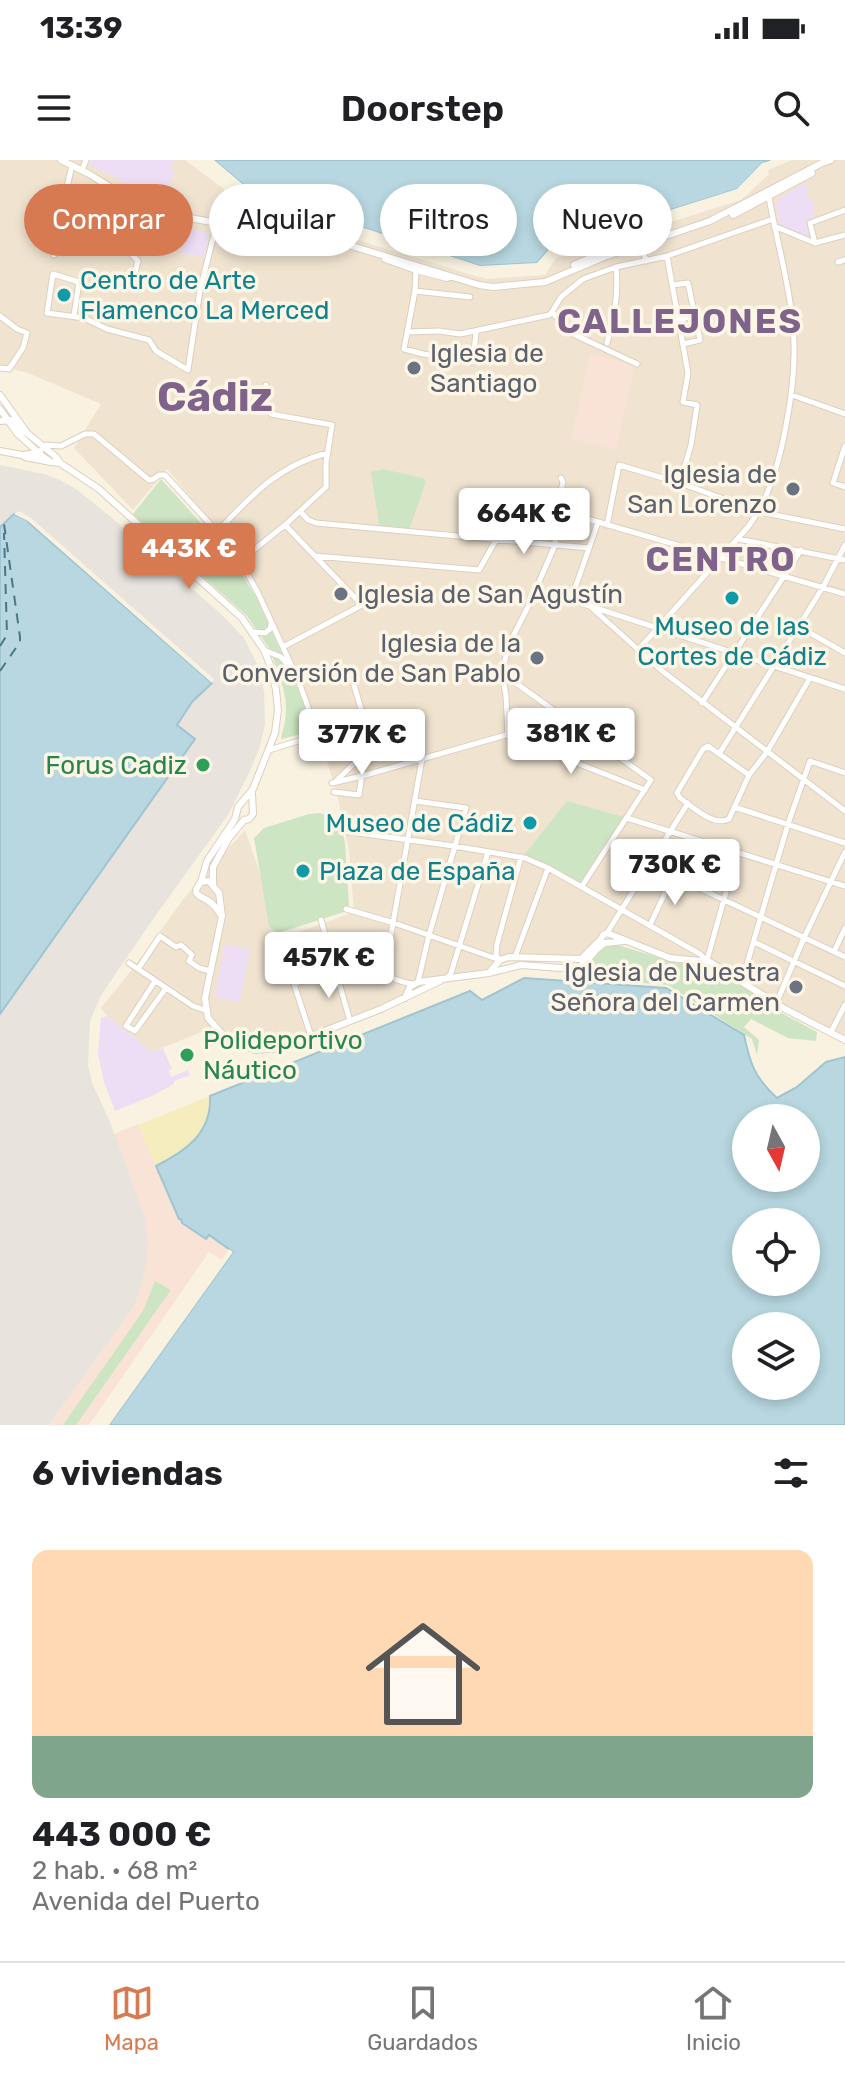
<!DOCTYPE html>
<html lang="es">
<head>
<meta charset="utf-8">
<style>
  :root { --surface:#fff; --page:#f6f6f6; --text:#202124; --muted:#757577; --line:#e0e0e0; --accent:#d77a52 }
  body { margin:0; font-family:Rubik,sans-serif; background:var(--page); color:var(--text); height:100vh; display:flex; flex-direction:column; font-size:30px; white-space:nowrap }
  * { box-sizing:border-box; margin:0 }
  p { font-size:26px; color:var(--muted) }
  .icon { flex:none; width:44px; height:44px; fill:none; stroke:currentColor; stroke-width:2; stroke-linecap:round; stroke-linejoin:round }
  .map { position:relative; height:1265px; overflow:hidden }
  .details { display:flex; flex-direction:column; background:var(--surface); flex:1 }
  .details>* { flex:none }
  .top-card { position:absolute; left:24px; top:24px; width:798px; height:72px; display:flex; gap:16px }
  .needle { width:52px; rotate:172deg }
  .controls { position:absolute; left:732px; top:944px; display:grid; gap:16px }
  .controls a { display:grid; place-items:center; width:88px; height:88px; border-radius:50%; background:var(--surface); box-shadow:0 4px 12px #0003; font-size:40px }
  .price { position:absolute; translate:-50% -68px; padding:0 18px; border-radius:8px; background:#fff; color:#222; font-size:26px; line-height:52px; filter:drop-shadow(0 2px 4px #0008) }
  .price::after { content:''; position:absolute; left:50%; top:48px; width:24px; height:18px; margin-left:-12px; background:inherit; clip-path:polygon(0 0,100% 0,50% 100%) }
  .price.current { background:var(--accent); color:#fff }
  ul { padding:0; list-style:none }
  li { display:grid; align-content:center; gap:16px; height:424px; padding:0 32px }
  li+li { border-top:2px solid var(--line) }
  li span { display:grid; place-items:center; height:248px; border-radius:16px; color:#555 }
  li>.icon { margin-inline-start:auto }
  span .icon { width:144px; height:144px; fill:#fffc; stroke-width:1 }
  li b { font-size:34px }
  h2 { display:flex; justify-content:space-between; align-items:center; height:96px; padding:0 32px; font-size:34px }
  .chip { padding:0 28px; border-radius:36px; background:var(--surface); box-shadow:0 4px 12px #0003; font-size:28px; line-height:72px }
  .chip.current { background:var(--accent); color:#fff }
  .status { display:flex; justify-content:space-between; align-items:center; height:56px; padding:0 40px; background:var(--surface); direction:ltr }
  .status svg { height:22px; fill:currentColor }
  header { display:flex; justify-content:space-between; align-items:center; height:104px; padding:0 32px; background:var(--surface); font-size:36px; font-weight:600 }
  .dock { display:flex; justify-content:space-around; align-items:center; height:112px; border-top:2px solid var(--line); background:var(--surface); font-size:22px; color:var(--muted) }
  .dock a { display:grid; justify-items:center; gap:4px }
  .dock .current { color:var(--accent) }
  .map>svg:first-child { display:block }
</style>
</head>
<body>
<div class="status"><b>13:39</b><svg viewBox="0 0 49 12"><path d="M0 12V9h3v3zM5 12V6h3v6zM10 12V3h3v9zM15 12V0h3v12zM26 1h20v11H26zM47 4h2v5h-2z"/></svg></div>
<header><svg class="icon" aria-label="menu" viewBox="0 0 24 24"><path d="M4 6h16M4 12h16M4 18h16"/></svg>Doorstep<svg class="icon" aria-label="search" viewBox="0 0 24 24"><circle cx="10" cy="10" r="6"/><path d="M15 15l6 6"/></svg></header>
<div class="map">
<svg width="845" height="1265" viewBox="0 0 845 1265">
  <rect width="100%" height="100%" fill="#f9f2e1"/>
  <path fill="#f0e4d1" d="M0,0h185l64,48 13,-1 7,-8 26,22 191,58 59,-4 11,-17 185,-58 28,-26 -1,-4 24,-10h53v877l-66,-34 -70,-44 -36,-2 -67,-25 -24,24 -6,2 -68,-2 -20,14 -35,7 -184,72 -65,-18 -52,21 -45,-36 -6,-8 33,-41 51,-70 60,-67 37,108 72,-26 -5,-62 -11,-52 -29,-97 -64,-136 -22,-29 -56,-67 -34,41 -59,-62 27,-44 -73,-31 -28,-7z"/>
  <path fill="#f8e3d6" d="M590,194l45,11 -19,85 -45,-11z
    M138,964l41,95 27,20 3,-4 20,14 -7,11 -13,-8 -120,173h-40l84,-118 10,-28 5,-41 -4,-24 -30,-80z"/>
  <path fill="#e8e3dc" d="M0,305l44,9 16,6 16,9 36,29 110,97 22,23 15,30 5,24 1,33 -6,24 -9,22 -22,44 -70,97 -57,83 -11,26 -2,44 4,18 18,39 34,92 4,24 -1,18 -4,23 -9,27 -85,119h-49v-410l195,-276 -19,-14 16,-23 20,-19 -194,-166 -4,-3 -14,13z"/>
  <path fill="#eedef5" d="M91,0h82l-2,10 4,2 -12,26 -22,-10 -3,4 -15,-7 1,-2 -3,-3 -32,-15z
    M808,22l-1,17 7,2 -3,34 -8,3 -23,-11 -4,-23 2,-5z
    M180,67l25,5 4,2 -5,23 -23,-4 2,-17 -3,-2z
    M225,784l25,5 -10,53 -25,-5z
    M107,856l45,36 11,-4 9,21 -3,1 2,7 17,-7 2,5 -16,6v3l-22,12 -37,15 -11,-29 -6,-28 3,-36z"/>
  <path fill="#cde5c2" d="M383,309l40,9 3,4 -18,51 -28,-2 -9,-59z
    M161,319l68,75 27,43 26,57 -13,-6 -22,-32 -114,-102z
    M274,494c20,17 28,46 37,70l-3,8 -26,7 -1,-2c11,-35 2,-50 -9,-82z
    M567,641l60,17 -45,68 -57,-28v-4z
    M320,653l11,4 10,8 4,18 4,63 -5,6 -66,21 -9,-7 -15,-88 10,-10 45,-14z
    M611,783l66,20h22l14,4 43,26 16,15 45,24 -1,9 -28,-3 -37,-19 -7,8 15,13 -2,15 -5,-16 -84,-54 -90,-7 23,-30z
    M155,1121l16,9 -95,135h-13l80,-114z"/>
  <path fill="#f6edbf" d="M210,936c2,37 -24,55 -54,70l-18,-41z"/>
  <path fill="#b8d7e0" stroke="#a0c5d1" stroke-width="2" fill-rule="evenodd" d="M214,0h556l-8,3 -24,26 -96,30 -44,15 -44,10 -17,19 -57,3 -116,-38 -51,-13 -22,-9 -20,-17 -18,4z
    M14,354l15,7 -1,1 184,161 -20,19 -15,23 18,14 -195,275v-487z
    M524,818l142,10 78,47c6,29 11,43 33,63l20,-11 29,-25 19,-5v368h-736l124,-173 -24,-17 -3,4 -24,-16 -1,-4h-2l-23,-53c30,-15 56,-33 54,-70l260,-105 12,9zM746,958h60v60h-60zM746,1062h60v60h-60zM746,1166h60v60h-60z"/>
  <path fill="#f9f2e1" d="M210,0h4l39,33 10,-4h8l20,17 22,9 51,13 116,38 57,-3 17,-19 44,-10 44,-15 95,-30 25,-26 12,-3 -2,3 -8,3 -25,27 -96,29 -43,16 -44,10 -18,19 -58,3 -117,-38 -51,-13 -23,-10 -19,-16 -18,3z
    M19,351l12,7 183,161 -2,4 -184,-162 -14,-7z
    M229,1089l4,3 -124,173h-4z"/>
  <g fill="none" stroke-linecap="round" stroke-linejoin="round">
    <path stroke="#4b7885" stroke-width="2" stroke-dasharray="10 8" stroke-linecap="butt" d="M0,486l7,-11 -3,-102
      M0,511l20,-29v-5l-16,-113"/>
    <path stroke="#d6ccbc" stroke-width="6" stroke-dasharray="6 3" stroke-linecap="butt" d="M241,882l16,3
      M240,887l15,3"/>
    <g stroke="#dccfbe" stroke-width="7">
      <path id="minor" d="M82,10l4,-10
        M128,38l-12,40 22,23 -6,22
        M63,45l22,5 1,-7 38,5
        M774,66l41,17 30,-8
        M815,83l-5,-20 35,-13
        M638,85l5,5 3,11
        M54,95l9,-50 9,-40
        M667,96l21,117 -5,29 14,3 -6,40 -11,38
        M838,102l7,-2
        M416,110l-1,21 -11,58 19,5 50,8 3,-30
        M673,125l15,-2 12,57 -17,4
        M415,131l55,6
        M552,152l9,-15 22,-18 33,-12 51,-11 106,-37
        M552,152l19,21 66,31
        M0,156l17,13 10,4 -4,15 -14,21 -9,-1
        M74,156l5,-34 -26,-8 -6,39 37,5 23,11 42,11 7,11 32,19 12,-80 17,-67
        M679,160l16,-5
        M407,172l32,-1 21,3 89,-19 3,-3
        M607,183c7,-24 12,-51 9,-76
        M792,235l53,19
        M845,286l-12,37 12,4
        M38,293l8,-8 15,1 24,-12h9l55,46 5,-1 5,-4h6l57,62 18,24 18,32 41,89 19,53 -49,15
        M557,350l288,84
        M300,351l8,9 8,3 273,25
        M598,362l-27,78 274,89
        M607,365l12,-60 61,18 80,29 85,17
        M217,372c33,-35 61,-67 111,-79
        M738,379l107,21
        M315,396l164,14 17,-30
        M240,401l45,-36 41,-38v-24l6,-38 -61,-11 -5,-15v-14
        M593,449l68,61 184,141
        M798,466l47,27
        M253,472l12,1 5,-4 1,-5
        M283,487l79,-42 -77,-80
        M264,490l17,7 8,9
        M638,490l110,-123c20,-27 29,-58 36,-91 6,-31 11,-61 10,-92 -1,-48 -17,-100 -25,-147l2,-4
        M502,513l149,107 -69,106
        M299,522l50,-14 23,78 -36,35
        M702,543l99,-153
        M508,576l-2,-40 -4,-23 7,-29 20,-39 26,-60 2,-35 6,-28 -2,-4
        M708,586l41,29 -20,44c-16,8 -36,-12 -49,-21l-3,-5 26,-44z
        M719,594l104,-167 22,-42
        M749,615l18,-23 43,-74
        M332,623l30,-7 144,-41 139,55
        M334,632l25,3 6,-42
        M415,641l51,7 -37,127 -11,47
        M734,647l111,36
        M627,658l218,68
        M343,671l111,15 71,12 23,10 152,86 7,7
        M650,705l195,92
        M346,749l48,14 106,37
        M321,760l29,101
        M650,765l23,-49
        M607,773l81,-130
        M754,782l91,44
        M834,792l11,-24
        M515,797l33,-89
        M500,800l-4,-4 1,-12 24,-87
        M707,800l30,-107
        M129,803l64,43 12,4
        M138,809l22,-33 16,11 5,-2 11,10 -3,6 10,7 11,3
        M384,814l38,-215
        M446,819l5,-6 37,-121
        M155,821l-29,45 9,5 31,-43
        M742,821l46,-157 22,-63 35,12
        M776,844l28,-66 41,-86
        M831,872l14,-27
        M311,876l-17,-52 72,-24c14,13 29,22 48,24"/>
    </g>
    <g stroke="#dccfbe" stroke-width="8">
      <path id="tertiary" d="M61,0l28,14 52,32 16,6 60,11 112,16 150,46 14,2 52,-5 59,-25 106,-36 112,-58 9,-3
        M733,55l79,-42
        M385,99l31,11 31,8
        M574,105l25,-11 39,-12
        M0,235l27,38 29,24 4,6
        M0,249l17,24 25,23 9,6 9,1 39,26 143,129 22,32 7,17 5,23 2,20 -3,23 -22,56 -15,18 -3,12 -28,42 -6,21
        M244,660l5,-1 4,-5 -1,-21
        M213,726l-4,-5 -8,1c-10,12 -3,13 6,18 6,3 10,9 13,14
        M489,813l11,-13 9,-3 72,2 20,-20 2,-4 4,-2 63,25 40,4 75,47 60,31
        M405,838l5,-11 8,-5 71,-9 32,-8 54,4 10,-6 11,-13 9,-7 19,-2
        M228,878l13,4
        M240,887l-10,-4 -22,-25 -3,-20 17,-82 -3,-23 -6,-7v-19l16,-29 15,-18
        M255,890l26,-2 100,-39 59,-28"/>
    </g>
    <g stroke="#ddcdba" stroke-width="8">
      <path id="secondary" d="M0,261l11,-1 11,11 5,2
        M0,291l22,4 16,-2
        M25,297l26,5"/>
    </g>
    <use href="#minor" stroke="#fff" stroke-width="5"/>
    <use href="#tertiary" stroke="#fff" stroke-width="6"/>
    <use href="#secondary" stroke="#fff" stroke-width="6"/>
  </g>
  <g fill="#0f9aa8" stroke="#fdf6e7" stroke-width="3">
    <circle cx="64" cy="135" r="8"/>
    <circle cx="732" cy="438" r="8"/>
    <circle cx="530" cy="663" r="8"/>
    <circle cx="303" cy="711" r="8"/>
  </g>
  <g fill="#6b7280" stroke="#fdf6e7" stroke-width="3">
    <circle cx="414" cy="208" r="8"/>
    <circle cx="793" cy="329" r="8"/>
    <circle cx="341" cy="434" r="8"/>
    <circle cx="537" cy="498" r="8"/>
    <circle cx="796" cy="827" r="8"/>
  </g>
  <g fill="#2e9e5b" stroke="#fdf6e7" stroke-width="3">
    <circle cx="203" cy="605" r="8"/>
    <circle cx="187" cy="895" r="8"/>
  </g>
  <g text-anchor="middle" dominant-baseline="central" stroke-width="7" stroke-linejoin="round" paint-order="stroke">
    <g font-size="26" fill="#0d838f" stroke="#fdf6e7" text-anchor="start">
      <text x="80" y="120">Centro de Arte<tspan x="80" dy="30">Flamenco La Merced</tspan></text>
      <text x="732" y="466" text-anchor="middle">Museo de las<tspan x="732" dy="30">Cortes de Cádiz</tspan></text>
      <text x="514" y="663" text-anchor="end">Museo de Cádiz</text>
      <text x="319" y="711">Plaza de España</text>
    </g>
    <g font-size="26" fill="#5b616d" stroke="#fdf6e7" text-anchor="end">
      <text x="430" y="193" text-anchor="start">Iglesia de<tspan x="430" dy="30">Santiago</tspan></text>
      <text x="777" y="314">Iglesia de<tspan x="777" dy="30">San Lorenzo</tspan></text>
      <text x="357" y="434" text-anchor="start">Iglesia de San Agustín</text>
      <text x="521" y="483">Iglesia de la<tspan x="521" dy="30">Conversión de San Pablo</tspan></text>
      <text x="780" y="812">Iglesia de Nuestra<tspan x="780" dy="30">Señora del Carmen</tspan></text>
    </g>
    <g font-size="26" fill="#27864d" stroke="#fdf6e7" text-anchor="end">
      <text x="187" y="605">Forus Cadiz</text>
      <text x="203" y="880" text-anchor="start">Polideportivo<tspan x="203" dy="30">Náutico</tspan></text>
    </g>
    <g font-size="34" font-weight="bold" letter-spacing="2" fill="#80638a" stroke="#fdf6e7">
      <text x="680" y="161">CALLEJONES</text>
      <text x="721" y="399">CENTRO</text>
    </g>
    <g font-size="42" font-weight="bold" fill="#80638a" stroke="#fdf6e7">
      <text x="215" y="237">Cádiz</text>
    </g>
  </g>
</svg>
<div class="controls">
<a><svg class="needle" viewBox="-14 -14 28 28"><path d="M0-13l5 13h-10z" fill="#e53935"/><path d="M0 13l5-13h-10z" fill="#757577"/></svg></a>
<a><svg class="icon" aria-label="locate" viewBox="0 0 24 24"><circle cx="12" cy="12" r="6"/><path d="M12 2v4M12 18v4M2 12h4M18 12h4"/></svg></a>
<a><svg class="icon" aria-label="layers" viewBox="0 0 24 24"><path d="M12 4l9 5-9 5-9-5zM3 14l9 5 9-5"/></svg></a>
</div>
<b class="price" style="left:524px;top:396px">664K €</b>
<b class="price current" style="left:189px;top:431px">443K €</b>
<b class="price" style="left:571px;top:616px">381K €</b>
<b class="price" style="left:362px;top:617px">377K €</b>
<b class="price" style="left:675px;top:747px">730K €</b>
<b class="price" style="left:329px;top:840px">457K €</b>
<div class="top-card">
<a class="chip current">Comprar</a>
<a class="chip">Alquilar</a>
<a class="chip">Filtros</a>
<a class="chip">Nuevo</a>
</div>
</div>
<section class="details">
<h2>6 viviendas<svg class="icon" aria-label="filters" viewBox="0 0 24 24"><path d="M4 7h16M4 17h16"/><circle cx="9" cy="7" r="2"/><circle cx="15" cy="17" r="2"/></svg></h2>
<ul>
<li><span style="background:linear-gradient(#ffd9b3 75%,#7fa58c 0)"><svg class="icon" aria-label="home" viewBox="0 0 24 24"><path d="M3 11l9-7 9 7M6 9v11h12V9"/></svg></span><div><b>443 000 €</b><p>2 hab. · 68 m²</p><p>Avenida del Puerto</p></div></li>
</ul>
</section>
<nav class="dock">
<a class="current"><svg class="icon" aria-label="map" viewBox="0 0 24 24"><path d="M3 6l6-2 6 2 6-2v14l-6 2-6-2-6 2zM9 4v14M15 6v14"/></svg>Mapa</a>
<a><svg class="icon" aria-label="saved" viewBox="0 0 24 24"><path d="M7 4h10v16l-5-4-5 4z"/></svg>Guardados</a>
<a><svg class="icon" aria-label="home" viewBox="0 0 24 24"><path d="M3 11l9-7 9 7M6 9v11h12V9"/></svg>Inicio</a>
</nav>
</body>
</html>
